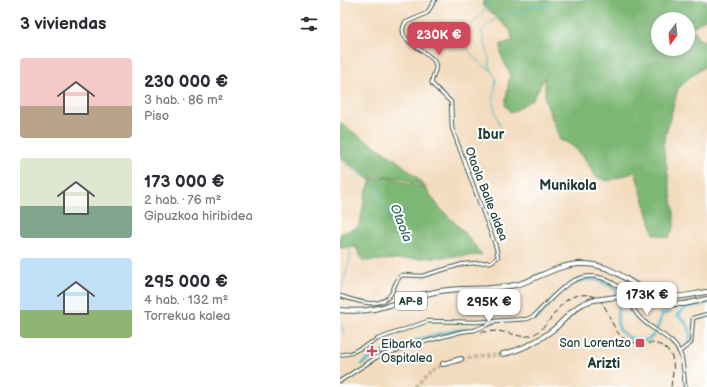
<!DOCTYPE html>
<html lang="es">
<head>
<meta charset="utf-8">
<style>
  :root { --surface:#fff; --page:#f2f2f3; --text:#2b2b33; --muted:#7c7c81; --accent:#d1495b }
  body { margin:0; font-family:"Balsamiq Sans",sans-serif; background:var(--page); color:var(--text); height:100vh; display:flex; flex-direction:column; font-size:15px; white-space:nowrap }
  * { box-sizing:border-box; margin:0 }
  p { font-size:13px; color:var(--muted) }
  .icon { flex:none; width:22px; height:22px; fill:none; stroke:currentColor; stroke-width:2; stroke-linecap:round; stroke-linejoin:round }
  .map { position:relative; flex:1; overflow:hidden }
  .sheet { display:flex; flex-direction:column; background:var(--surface); width:340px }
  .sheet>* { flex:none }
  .needle { width:26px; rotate:195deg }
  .fabs { position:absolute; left:311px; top:12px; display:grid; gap:8px }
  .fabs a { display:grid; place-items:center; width:44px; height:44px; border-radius:50%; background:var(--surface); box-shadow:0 2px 10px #0003; font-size:20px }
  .price { position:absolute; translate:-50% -34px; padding:0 9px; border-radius:8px; background:#fff; color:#222; font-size:13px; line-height:26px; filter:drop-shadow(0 1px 2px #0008) }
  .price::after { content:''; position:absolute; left:50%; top:24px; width:12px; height:9px; margin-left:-6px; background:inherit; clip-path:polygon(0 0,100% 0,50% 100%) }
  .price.current { background:var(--accent); color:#fff }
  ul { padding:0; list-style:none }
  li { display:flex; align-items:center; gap:12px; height:100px; padding:0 20px }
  li span { display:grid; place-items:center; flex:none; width:112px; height:80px; border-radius:4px; color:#555 }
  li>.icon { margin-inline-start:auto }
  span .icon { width:48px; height:48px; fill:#fffc; stroke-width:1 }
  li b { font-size:17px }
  h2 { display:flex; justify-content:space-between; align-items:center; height:48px; padding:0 20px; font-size:17px }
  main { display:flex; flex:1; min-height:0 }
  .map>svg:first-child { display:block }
</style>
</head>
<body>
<main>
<section class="sheet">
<h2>3 viviendas<svg class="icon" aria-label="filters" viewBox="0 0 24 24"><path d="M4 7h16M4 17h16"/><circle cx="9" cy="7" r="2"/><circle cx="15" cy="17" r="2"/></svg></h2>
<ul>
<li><span style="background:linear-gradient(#f6c9c9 60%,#b9a48a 0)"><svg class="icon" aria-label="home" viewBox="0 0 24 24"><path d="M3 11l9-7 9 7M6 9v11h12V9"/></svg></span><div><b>230 000 €</b><p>3 hab. · 86 m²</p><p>Piso</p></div></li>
<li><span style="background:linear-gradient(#dfe7d0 60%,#7fa58c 0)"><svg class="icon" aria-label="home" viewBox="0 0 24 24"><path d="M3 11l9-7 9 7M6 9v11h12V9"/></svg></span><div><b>173 000 €</b><p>2 hab. · 76 m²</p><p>Gipuzkoa hiribidea</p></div></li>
<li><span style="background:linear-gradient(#bfe0f5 65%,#8fb573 0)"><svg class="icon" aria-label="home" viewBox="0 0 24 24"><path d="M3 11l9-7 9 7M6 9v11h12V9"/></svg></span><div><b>295 000 €</b><p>4 hab. · 132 m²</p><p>Torrekua kalea</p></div></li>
</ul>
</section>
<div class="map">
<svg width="367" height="387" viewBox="0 0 367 387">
  <rect width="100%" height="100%" fill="#fff"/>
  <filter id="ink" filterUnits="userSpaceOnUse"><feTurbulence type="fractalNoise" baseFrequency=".025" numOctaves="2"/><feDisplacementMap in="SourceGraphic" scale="8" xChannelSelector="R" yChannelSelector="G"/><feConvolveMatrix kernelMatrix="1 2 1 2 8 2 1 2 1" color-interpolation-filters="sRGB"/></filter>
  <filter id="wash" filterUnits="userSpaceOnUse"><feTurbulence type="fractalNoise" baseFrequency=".012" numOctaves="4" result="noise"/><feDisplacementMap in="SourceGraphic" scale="16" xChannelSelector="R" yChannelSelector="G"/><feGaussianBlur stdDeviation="0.9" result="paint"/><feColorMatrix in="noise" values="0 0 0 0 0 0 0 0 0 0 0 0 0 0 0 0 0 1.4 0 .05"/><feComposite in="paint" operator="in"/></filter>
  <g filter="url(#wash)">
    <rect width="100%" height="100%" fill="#f3dbbd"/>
    <path fill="#7db775" stroke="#4e7a54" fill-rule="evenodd" d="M145,0h222v18l-16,10 5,5 1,5 10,4v23l-18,13 -11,11 -15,55 11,68v15l-6,11 -14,-4 -19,-62 -27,9 -12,-4c-9,-15 -18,-32 -36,-37l-15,-41v-22l-12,22 -22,14 -6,-8 5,-31 -9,-19v-11l12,-3 -3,-11 -28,-25zM318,19h30v30h-30z
      M0,123c29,21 63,36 86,65 -14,-7 -42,-16 -56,-9l-30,-22z
      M47,177l39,12 13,18 26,26 17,22 -119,6 -7,-14 -16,1v-14l16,-6 4,-4 5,-28 6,-16z"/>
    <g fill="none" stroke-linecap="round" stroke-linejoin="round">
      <path stroke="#4ebaca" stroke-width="1" d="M147,0c-2,14 -6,13 -14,23 -17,20 0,38 18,47
        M160,127l-7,-23 3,-25 -7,-13v-10l-8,-25 11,-10 18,-8 15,-2 6,-5h17l2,-6
        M4,163l25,17
        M32,181l7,8 3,10
        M43,201l18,40 1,10
        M2,289l8,-31 -1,-13
        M0,324l3,4v6"/>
      <path stroke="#4ebaca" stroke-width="3" d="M337,315c11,7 17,16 11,29
        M337,315l10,-8 20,-4
        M197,319c16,-21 36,-48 66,-37 5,2 11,5 14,10 5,12 -3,25 2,36 2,5 7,8 11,10 23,9 27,-7 32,-24l7,-1
        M22,364c22,-16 77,-32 105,-35"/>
    </g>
  </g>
  <g filter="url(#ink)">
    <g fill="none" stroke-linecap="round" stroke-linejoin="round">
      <path stroke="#c9bba2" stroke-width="2.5" stroke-dasharray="2.5 1" stroke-linecap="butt" d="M0,383l4,-2"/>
      <path stroke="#c9bba2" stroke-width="4" stroke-dasharray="4 2" stroke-linecap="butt" d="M121,359l42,-5
        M74,387l15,-15 14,-8"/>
      <g stroke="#3f5549" stroke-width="4.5">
        <path id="secondary" d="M0,296c15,4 39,15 51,-2 4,-7 4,-14 11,-19l20,1 41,-12 28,-2 7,-5 -2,-10 -44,-119 -1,-26 -19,-18c-2,-8 8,-15 2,-23 -8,-12 -40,-20 -29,-38l22,-10 8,-13
          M291,303c8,25 39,29 49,50 4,10 4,23 5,34
          M339,352l12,-9 2,-25 14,-4
          M0,355l11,-2 27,-14 50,-18 48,1 51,-3 7,-3c19,-18 38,-47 68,-38 9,3 16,9 25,13
          M0,381l37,-24 36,-12 47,-13 15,-2 19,-8"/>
      </g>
      <g stroke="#3f5549" stroke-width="6">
        <path id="highway" d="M282,294v4l4,3 4,-1 1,-4
          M276,297l11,-6 9,6
          M291,297l37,7h16l23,-5
          M292,304l2,-4 4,-1
          M0,310c41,5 63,-13 100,-19 26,-4 53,0 79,-7 20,-6 38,-19 60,-20 38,-2 51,25 83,32 15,3 30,-2 45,-4
          M163,354c19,-4 36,-13 51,-25 13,-11 22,-26 40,-29
          M103,364l18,-5"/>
      </g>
      <use href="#secondary" stroke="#fff" stroke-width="2.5"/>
      <use href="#highway" stroke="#fff" stroke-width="4"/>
      <path stroke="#1f3d34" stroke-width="1" stroke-dasharray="6 3" stroke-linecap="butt" d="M141,332c7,0 15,-2 22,0 10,1 19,7 29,3 20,-8 25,-38 48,-40 30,-4 26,29 42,42 14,13 34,-2 47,15 8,10 3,23 2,35"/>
      <g stroke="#3f5549" stroke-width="6" stroke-linecap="butt">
        <path id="highway-bridge" d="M254,300l22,-3"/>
      </g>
      <use href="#highway-bridge" stroke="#fff" stroke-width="4"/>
    </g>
  </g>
  <g fill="#d1495b" stroke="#fff" stroke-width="1.5">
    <rect x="295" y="338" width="10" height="10" rx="2"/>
    <path d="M30 345h4v4h4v4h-4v4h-4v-4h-4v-4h4z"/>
  </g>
  <g text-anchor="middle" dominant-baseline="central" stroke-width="4" stroke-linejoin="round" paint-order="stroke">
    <rect fill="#fff" stroke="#627771" stroke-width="1" x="55" y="292" width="32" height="18" rx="3"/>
    <g font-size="11" font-weight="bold" fill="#1f3d34">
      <text x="71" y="301">AP-8</text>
    </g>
    <g font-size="12" fill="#1f3d34" stroke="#fff">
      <text transform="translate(146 194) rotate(69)">Otaola Balle aldea</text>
    </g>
    <g font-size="12" fill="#1f3d34" stroke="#fff" text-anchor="end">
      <text x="291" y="343">San Lorentzo</text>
      <text x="41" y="344" text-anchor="start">Eibarko<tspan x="41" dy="14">Ospitalea</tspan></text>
    </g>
    <g font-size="13" font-style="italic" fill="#2d6261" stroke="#fff">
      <text transform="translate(61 223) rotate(69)">Otaola</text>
    </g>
    <g font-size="14" font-weight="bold" fill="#1f3d34" stroke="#fff">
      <text x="151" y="134">Ibur</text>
      <text x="228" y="185">Munikola</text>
      <text x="264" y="363">Arizti</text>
    </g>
  </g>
</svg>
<div class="fabs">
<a><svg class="needle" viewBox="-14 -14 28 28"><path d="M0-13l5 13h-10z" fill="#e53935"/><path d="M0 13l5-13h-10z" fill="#7c7c81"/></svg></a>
</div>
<b class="price current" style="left:99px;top:56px">230K €</b>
<b class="price" style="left:307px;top:316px">173K €</b>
<b class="price" style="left:149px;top:323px">295K €</b>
</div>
</main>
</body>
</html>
